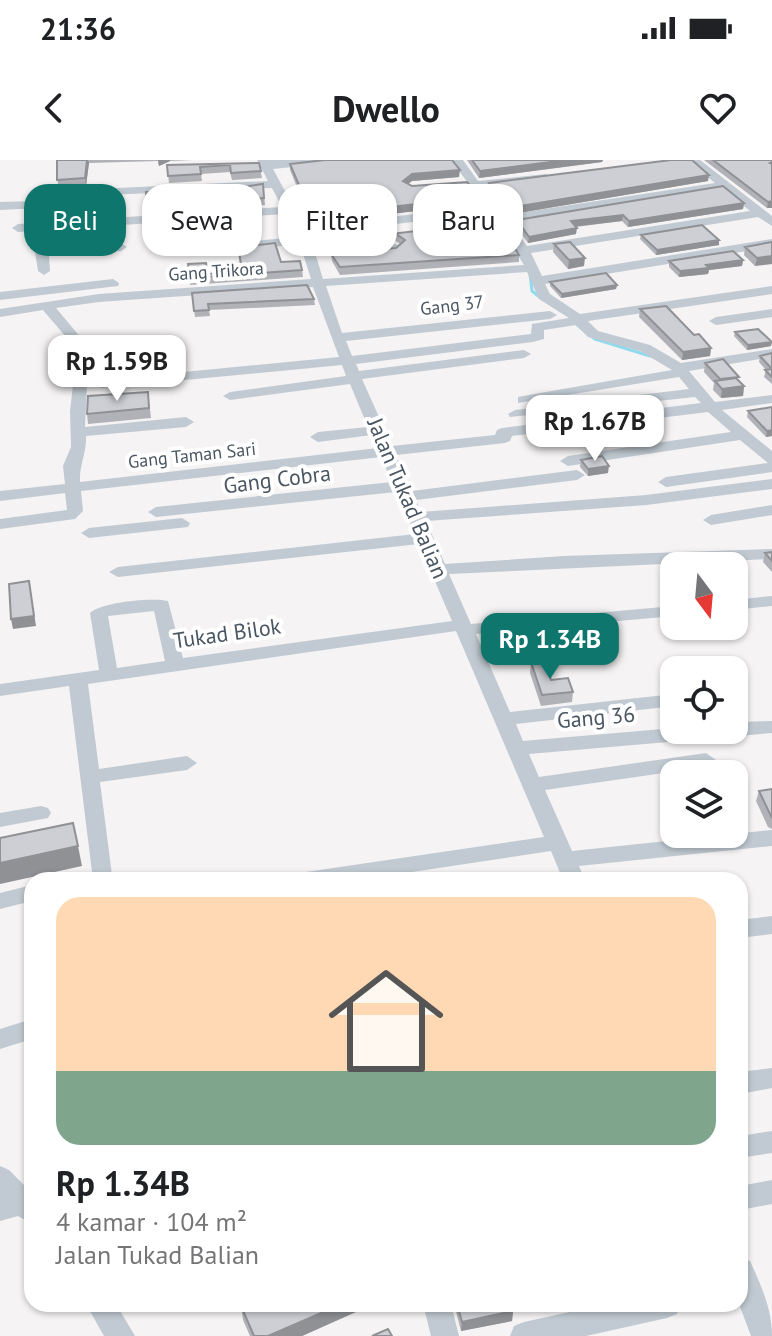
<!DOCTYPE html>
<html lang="id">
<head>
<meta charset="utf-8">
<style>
  :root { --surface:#fff; --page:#f6f6f6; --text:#202124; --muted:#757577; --line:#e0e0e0; --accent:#0f766e }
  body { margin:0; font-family:"PT Sans",sans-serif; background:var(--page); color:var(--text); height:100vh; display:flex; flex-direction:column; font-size:30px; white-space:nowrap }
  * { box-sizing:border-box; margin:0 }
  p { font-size:26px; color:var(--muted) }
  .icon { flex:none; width:44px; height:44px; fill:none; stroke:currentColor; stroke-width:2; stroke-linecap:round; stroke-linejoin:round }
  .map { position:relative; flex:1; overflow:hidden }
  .panel { position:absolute; left:24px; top:712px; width:724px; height:440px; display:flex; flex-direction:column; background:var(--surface); border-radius:24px; box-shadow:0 2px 6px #0004 }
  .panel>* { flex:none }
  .top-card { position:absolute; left:24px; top:24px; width:724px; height:72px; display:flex; gap:16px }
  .needle { width:52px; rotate:164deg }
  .controls { position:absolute; left:660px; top:392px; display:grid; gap:16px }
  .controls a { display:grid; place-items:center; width:88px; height:88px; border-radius:16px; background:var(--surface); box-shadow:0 2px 6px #0004; font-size:40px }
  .price { position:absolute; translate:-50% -68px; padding:0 18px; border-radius:16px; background:#fff; color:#222; font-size:26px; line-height:52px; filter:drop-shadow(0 2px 4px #0008) }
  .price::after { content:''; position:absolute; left:50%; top:48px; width:24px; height:18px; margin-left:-12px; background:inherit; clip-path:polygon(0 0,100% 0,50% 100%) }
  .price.active { background:var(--accent); color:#fff }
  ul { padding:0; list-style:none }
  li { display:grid; align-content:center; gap:16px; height:424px; padding:0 32px }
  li+li { border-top:2px solid var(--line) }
  li span { display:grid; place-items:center; height:248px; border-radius:24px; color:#555 }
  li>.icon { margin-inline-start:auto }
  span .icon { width:144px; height:144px; fill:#fffc; stroke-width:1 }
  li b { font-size:34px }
  .chip { padding:0 28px; border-radius:24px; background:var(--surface); box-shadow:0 2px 6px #0004; font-size:28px; line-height:72px }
  .chip.active { background:var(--accent); color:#fff }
  .status { display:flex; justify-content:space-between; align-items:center; height:56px; padding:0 40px; background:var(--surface); direction:ltr }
  .status svg { height:22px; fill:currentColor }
  header { display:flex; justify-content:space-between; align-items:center; height:104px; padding:0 32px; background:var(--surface); font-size:36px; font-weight:600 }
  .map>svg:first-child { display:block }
</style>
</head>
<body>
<div class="status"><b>21:36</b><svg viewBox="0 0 49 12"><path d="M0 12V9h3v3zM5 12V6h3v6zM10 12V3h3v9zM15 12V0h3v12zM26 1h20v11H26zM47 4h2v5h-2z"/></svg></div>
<header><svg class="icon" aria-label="back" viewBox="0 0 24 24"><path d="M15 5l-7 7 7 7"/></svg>Dwello<svg class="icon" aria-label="heart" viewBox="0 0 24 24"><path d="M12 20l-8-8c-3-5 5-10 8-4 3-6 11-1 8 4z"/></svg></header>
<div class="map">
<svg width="772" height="1176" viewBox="0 0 772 1176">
  <rect width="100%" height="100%" fill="#f5f3f3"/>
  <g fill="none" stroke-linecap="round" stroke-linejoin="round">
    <path stroke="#90daee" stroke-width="3" d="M468,23l18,25
      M530,114l2,17 10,8
      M575,163l20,16 55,17"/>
    <path fill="#c1cad2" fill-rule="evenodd" d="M257,0h81l-6,3 -59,6 25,46 73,-9 18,11 96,-11 -34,-46h12l15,21 68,-7 2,2 -6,3 -59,8 21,28 211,-32 -28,-23h13l72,56v10l-14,-9 -227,36 11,23 230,-37v8l-227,37 5,10 30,20 192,-28v8l-184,27 10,10 52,14 31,18 91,-14v8l-83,14 26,31 57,-7v8l-50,7 50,41v21l-106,15 -8,-5 8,-5 102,-14 -28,-23 -172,26 -8,-5 8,-5 163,-24 -23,-20 -196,24 -2,5 -5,2 -109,12 16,36 165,-21 8,5 -8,5 -161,20 5,12 225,-17 126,-16v10l-126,16 -220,16 19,43 119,-8 208,-7v10l-323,15 22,50 203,-18v10l-198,18 34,78 164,-18v12l-158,18 7,17 151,-13 60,2v-8l38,-1v12l-243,21 10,23 167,-24 10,7 -10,7 -161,23 27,61 200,-21v16l-193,20 6,14h-22l-12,-29 -192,29h-64l3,-6 8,-2 238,-35 -88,-206 -368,53 11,85 88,-13 10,7 -10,7 -87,12 12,93 -3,5h-16l-24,-194 -69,10v-12l99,-14 -9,-57c11,-11 62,-16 78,-12l15,57 269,-37 -33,-77 -301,33 -9,-5 9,-5 297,-33 -19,-42 -240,25 -8,-5 8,-5 236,-25 -11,-25 -300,34 2,20 -8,8 -75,10v-10l67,-9 -2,-17 -65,8v-10l65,-7 -2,-18 8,-19 -1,-36 3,-26 10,-28 -40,-47 -43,7v-8l99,-15 212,-15 -11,-35 -58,6 -6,-4 6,-4 55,-5 -12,-23 -267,18 -6,-4 6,-4 264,-17 -10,-19 -216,9 -16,11 -40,2v-8l37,-1 16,-10 215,-10zM723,29l27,22 -223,35 -18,-24zM490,53l3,4 -59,12 6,4 58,-9 26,41 -201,14 -7,-23 80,-4 6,-4 -6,-4 -82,5 -13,-27 68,-8 18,11zM527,112l12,27 30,19 -37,6 -1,10 -179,22 -6,-15 204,-22 7,-4 -7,-4 -208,22 -16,-47zM313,127l26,70 -238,23 -7,4 7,4 241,-23 4,11 -116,16 -7,4 7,4 120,-16 18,43 -50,5 -8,5 8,5 54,-7 6,13 -298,34c-1,-17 7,-30 6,-46l100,-9 8,-5 -8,-5 -101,10 2,-42 10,-28 -41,-49 43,-6zM576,165l12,12 52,14 32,19 -149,26 -5,1v6l161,-26 10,12 -174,21 -7,4 2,3 185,-20 6,6 -199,25 -5,2 -2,5 -103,11 -30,-67 162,-21 7,-4 -7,-4 -165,21 -3,-7 177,-22 11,-3v-9zM154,451l11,50 -48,7 -9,-52z
      M38,76h8l3,12 72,-5 6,4 -6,4 -72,4 1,16 -6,4 -6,-4 -3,-19z
      M113,119l6,4 -1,3 -118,14v-8z
      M772,149v8l-56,8 -7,-4 7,-4z
      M772,345v10l-61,10 -8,-5 8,-5z
      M182,358l8,5 -2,4 -99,11 -8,-5 8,-5z
      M772,436v10l-38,4v-10z
      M41,646l7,2 3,5 -3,5 -48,9v-14z
      M32,725v16l-32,8v-16z
      M772,756v18l-32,4v-18z
      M32,859v20l-32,10v-20z
      M772,908v20l-32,6v-22z
      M772,971v22l-32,5v-22z
      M0,1006l9,4 23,23v31l-14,-8 -18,5z
      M772,1020v24l-32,6v-24z
      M740,1097l10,4c11,24 22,48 22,75h-21l-12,-32z
      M86,1144h30l19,32h-31z
      M423,1144h28l8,32h-28z
      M606,1144h75l-4,10 -10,4 -81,18h-76l4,-10 10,-4z"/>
  </g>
  <path fill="#b0b2b7" d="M57,0h135l-22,1 -11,5 -1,-5 -69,2 -3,23 -28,2z
    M467,0h136l-1,2 -123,16z
    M704,0h68v48h-5z
    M259,3l3,15 -30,2 -2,-8 -29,2 1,7 -33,2 -2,-18z
    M290,4l169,13 -47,4 -4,3 4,2 67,11v7l-89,10 -19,-11 -64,8 -17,-41z
    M708,21l-201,34 -19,-26 1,-6z
    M263,24l2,21 -16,1 -7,-12v-7z
    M203,30l2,17 -58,4 -1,-19z
    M744,43l-1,6 -115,18 -6,-6 -46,6v7l-48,9 -12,-17 1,-6z
    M318,56l71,12 -3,2 5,4 76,-9v8l-29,8 3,3 50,-10 1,-2 -2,-2v-7l9,-1 20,33v7l-179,13 -8,-14 -1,-7 65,-6 4,-4 -4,-3 -64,4 -14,-22z
    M641,75l78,10 -63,10 -16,-16z
    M772,82l-17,24 -11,-11 1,-8z
    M554,84l30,22 -16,3 -15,-17z
    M249,86l32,16 21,8 1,7 -113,8 -2,-21 20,10 34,-3 7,-20z
    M743,100l-1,6 -33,4 -1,4 -29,3 -10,-10v-6z
    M550,122l67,3 -1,4 -55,9 -11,-12z
    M192,133l122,6 1,6 -106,5 1,6 -15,1z
    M640,149l54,26 17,13 -1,8 -28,4 -43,-43z
    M735,172l36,14 -24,4 -13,-14z
    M772,193v31l-8,-7 2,-7 -7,-8 1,-6z
    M705,203l33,17 6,6 -1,10 -22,2 -8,-8 1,-7 -10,-11z
    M148,232l3,26 -63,6 -1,-10z
    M772,247v29l-6,1 -19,-20 1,-6z
    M581,300l27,13 -20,3 -8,-9z
    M772,392v20l-9,-10 2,-9z
    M531,502l20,18 22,12 -1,10 -31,4 -11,-33z
    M772,629v40l-4,-2 -12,-26 3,-10z
    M245,1144h122v3l-65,29h-52l-7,-16 -2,-14z
    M454,1144h57l2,7 -1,10 -51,10z"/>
  <path fill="#909195" d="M87,0h1l1,3 -3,23 -1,-8z
    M158,0h12v1l-11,5z
    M566,0h37l-1,2 -123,16 1,-7z
    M460,10l-1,7 -47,4 -9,7v-7l9,-7z
    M709,15l-1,6 -201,34 1,-7z
    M371,36v7l-64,8v-7z
    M479,37v7l-89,10v-7z
    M772,41v7h-5l1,-6z
    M744,43l-1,6 -115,18 1,-6z
    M623,55l-1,6 -52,6 1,-6z
    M389,61v7l-7,7v-7z
    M467,65v8l-36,9 1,-7z
    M577,68l-1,6 -48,9 1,-6z
    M719,80v5l-63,10 1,-5z
    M772,96v8l-17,2 2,-8z
    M585,98l-1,8 -16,3 1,-9z
    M743,100l-1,6 -33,4 -1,4 -29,3 1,-6 26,-6z
    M617,125l-1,4 -55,9 1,-4z
    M772,182l-1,4 -24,4 1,-5z
    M711,188l-1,8 -28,4 1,-8z
    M744,226l-1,10 -22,2 1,-9z
    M772,270v6l-6,1 1,-6z
    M609,306l-1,7 -20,3v-7z
    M29,421l7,45 -23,3 -2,-10z
    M78,686l4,20 -82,18v-21z
    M342,1144h25v3l-65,29h-34z
    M513,1151l-1,10 -51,10 1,-9z"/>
  <path fill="#cdcfd5" stroke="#909195" stroke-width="2" d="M57,0h30l-2,18 -28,2z
    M325,0h127l8,10 -48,4 -9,7 9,5 55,-4 12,15 -89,10 -19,-11 -64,8 -17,-40z
    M472,0h94l-86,11z
    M671,0h21l17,15 -201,33 -19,-25z
    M713,0h59v2l-2,1 2,1v37l-4,1z
    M259,3l2,8 -30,2 -1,-8 -30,2 1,7 -33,2 -1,-11z
    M263,24l1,14 -16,1 -6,-12z
    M723,26l21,17 -115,18 -6,-6 -52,6 6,7 -48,9 -12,-17z
    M203,30l2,13 -58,4 -1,-15z
    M368,50l21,11 -7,7 9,6 76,-9 -35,10 9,9 50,-10 4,-7 -5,-4 9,-1 20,33 -179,12 -9,-13 65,-6 9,-8 -9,-6 -65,4 -13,-22z
    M702,65l17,15 -62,10 -16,-15z
    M570,82l15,16 -16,2 -15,-16z
    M772,82v14l-15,2 -12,-11z
    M275,83l6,19 19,-1 2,9 -112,8 -2,-14 18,-1 2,11 34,-3 -3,-19 12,-1 -2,-5z
    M733,91l10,9 -37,5 3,3 -29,3 -11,-10z
    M606,113l11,12 -55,9 -12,-12z
    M307,125l7,14 -106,5 1,6 -15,1 -2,-18z
    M666,146l28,29 5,-1 12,14 -28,4 -43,-43z
    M758,169l14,13 -24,3 -13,-13z
    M772,193v16l-12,-13z
    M723,199l16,18 -19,2 -15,-16z
    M772,209v8l-7,-7z
    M736,218l8,8 -22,3 -7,-8z
    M148,232l1,16 -62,6 1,-18z
    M772,247v23l-5,1 -19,-20z
    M602,296l7,10 -21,3 -7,-9z
    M772,392v9l-7,-8z
    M29,421l5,35 -23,3 -2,-35z
    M545,501l6,19 17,-2 5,14 -31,3 -11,-33z
    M772,629v29l-13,-27z
    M73,663l5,23 -78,17v-25z
    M245,1144h97l-74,32h-14l-13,-30z
    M457,1144h54l2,7 -51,11z
    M388,1169l4,7h-20z"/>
  <g text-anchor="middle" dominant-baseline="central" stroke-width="8" stroke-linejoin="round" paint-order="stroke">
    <g font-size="18" fill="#4a5661" stroke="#fff">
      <text transform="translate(216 111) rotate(-4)">Gang Trikora</text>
      <text transform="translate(452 145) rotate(-7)">Gang 37</text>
      <text transform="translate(192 295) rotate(-6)">Gang Taman Sari</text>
    </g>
    <g font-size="22" fill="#4a5661" stroke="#fff">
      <text transform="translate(277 319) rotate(-7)">Gang Cobra</text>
      <text transform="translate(408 338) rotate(67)">Jalan Tukad Balian</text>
      <text transform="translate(227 473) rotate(-8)">Tukad Bilok</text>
      <text transform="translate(596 557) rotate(-5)">Gang 36</text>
    </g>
  </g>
</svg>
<div class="controls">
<a><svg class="needle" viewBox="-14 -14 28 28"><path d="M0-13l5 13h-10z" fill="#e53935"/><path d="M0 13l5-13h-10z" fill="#757577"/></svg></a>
<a><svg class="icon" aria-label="locate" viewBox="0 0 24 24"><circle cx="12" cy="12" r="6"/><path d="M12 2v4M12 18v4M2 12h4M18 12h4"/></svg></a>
<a><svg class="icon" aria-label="layers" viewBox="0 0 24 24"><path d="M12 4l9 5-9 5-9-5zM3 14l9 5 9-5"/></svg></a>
</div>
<b class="price" style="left:117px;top:243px">Rp 1.59B</b>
<b class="price" style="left:595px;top:303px">Rp 1.67B</b>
<b class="price active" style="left:550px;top:521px">Rp 1.34B</b>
<div class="top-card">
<a class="chip active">Beli</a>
<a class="chip">Sewa</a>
<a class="chip">Filter</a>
<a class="chip">Baru</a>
</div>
<section class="panel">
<ul>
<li><span style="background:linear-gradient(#ffd9b3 70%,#7fa58c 0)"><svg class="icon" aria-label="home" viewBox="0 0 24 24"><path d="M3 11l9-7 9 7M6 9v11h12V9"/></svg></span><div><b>Rp 1.34B</b><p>4 kamar · 104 m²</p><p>Jalan Tukad Balian</p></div></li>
</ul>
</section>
</div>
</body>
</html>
